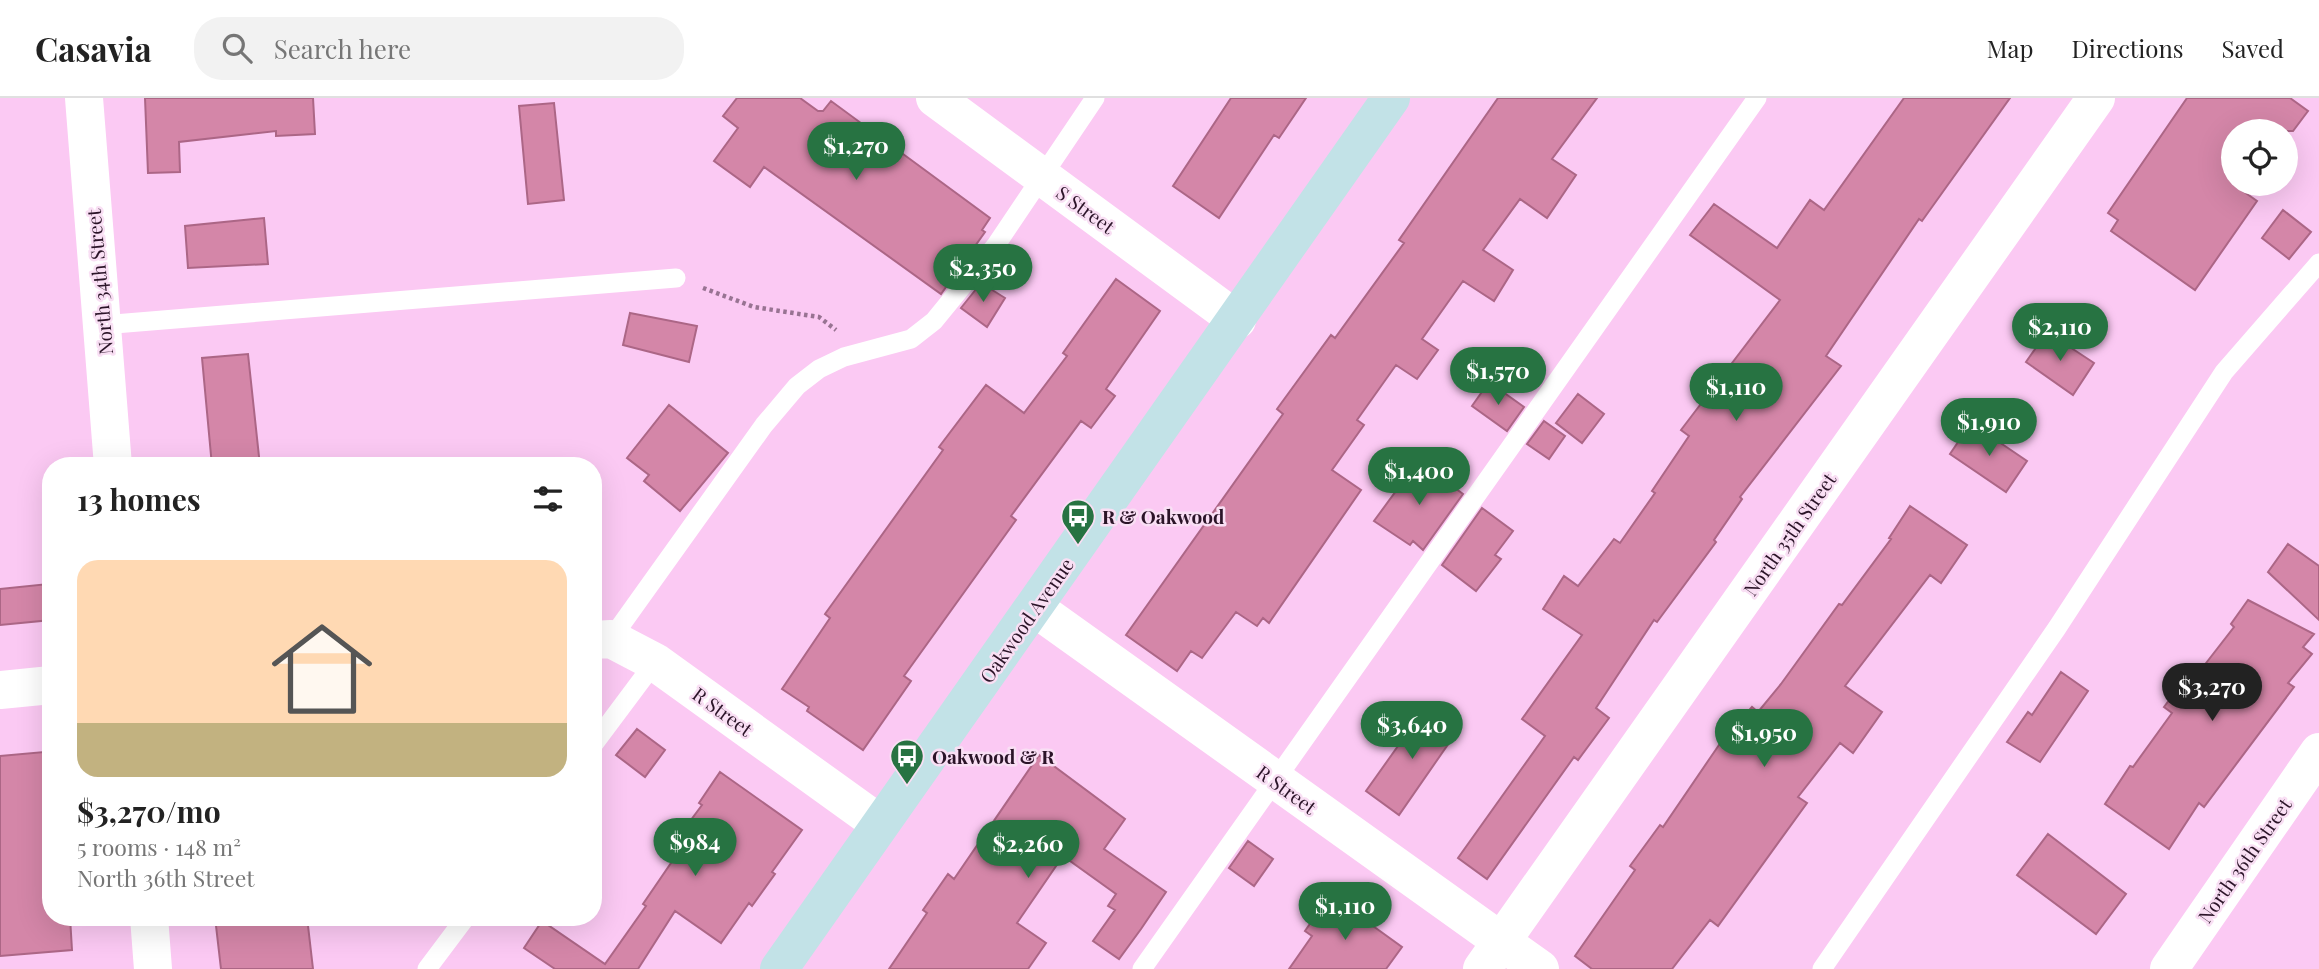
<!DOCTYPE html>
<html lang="en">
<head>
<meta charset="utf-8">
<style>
  :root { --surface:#fff; --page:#f2f2f2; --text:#222; --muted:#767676; --line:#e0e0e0; --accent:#277342 }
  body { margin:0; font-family:"Playfair Display",serif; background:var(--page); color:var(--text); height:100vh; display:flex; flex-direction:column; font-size:26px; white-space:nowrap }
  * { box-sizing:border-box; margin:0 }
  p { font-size:23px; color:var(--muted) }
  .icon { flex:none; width:38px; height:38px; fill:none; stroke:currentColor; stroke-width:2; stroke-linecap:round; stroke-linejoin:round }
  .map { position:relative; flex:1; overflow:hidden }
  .sheet { position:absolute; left:42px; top:359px; width:560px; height:469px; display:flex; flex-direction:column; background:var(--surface); border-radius:28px; box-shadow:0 7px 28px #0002 }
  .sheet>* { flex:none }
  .fabs { position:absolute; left:2221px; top:21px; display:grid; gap:14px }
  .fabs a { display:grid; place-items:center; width:77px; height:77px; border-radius:50%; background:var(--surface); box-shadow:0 7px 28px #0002; font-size:35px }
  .price { position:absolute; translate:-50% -60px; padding:0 16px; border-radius:24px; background:var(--accent); color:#fff; font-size:23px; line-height:46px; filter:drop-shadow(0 2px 4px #0008) }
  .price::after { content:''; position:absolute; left:50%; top:42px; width:21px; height:16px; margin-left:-10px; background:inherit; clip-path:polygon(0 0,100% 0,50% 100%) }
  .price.on { background:#222; color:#fff }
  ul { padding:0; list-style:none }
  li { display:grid; align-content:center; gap:14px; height:371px; padding:0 35px }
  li+li { border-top:2px solid var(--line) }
  li span { display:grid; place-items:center; height:217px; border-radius:21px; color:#555 }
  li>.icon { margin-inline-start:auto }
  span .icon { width:126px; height:126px; fill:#fffc; stroke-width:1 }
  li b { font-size:30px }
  h2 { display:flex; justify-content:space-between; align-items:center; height:84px; padding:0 35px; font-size:30px }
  header { display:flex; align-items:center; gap:42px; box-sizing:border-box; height:98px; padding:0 35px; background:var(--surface); border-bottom:2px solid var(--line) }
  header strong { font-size:33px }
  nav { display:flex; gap:38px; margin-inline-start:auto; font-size:24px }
  .search { width:490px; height:63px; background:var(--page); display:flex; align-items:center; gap:18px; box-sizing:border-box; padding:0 24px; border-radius:28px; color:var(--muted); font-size:26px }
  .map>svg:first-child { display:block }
</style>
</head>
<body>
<header>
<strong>Casavia</strong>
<div class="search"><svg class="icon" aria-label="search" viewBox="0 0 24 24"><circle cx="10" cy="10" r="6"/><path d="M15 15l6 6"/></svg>Search here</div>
<nav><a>Map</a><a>Directions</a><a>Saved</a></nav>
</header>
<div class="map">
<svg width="2319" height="871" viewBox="0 0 2319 871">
  <rect width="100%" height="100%" fill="#fbc9f3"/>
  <path fill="#d486a8" stroke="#ac6686" stroke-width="2" d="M145,0h168l2,36 -39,2v-5l-97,11 1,30 -32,1z
    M737,0h63l18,13h5l8,-10 159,117 -8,12 3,2 -44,62 -177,-127 -14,20 -36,-26 24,-33 -15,-12z
    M1231,0h75l-27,40 -5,-3 -55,83 -46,-32z
    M1498,0h99l-45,61 24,16 -29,43 -27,-19 -37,51 30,20 -19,31 -31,-20 -41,58 16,11 -21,29 -21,-14 -39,55 7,5 -32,45 29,20 -92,133 -6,-5 -6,8 -21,-14 -34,46 -11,-7 -14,20 -51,-36 157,-221 -6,-5 54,-74 4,3 69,-95 -5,-3z
    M1904,0h106l-88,123 -3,-2 -93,137 15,10 -101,131 2,2 -28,41 2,2 -59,80 -3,-2 -58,88 13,10 -31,42 -4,-3 -87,122 -29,-21 87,-122 -23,-17 60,-84 -39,-26 21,-33 14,10 36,-47 6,4 35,-50 -3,-2 37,-55 -8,-6 99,-130 -90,-65 24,-31 63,44 33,-48 14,10z
    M2187,0h103l18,13 -15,20h-60v53l24,17 -62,89 -84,-59 7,-11 -10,-7z
    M554,5l10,97 -36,4 -9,-98z
    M2283,112l28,22 -22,27 -27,-21z
    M264,120l4,46 -80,4 -3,-42z
    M1116,181l44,32 -54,78 9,7 -24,32 -10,-7 -70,95 5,4 -112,156 7,5 -48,69 -56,-39 2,-4 -27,-18 48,-71 -5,-4 118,-164 -4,-3 47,-62 38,28 43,-57 -4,-3z
    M981,185l24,15 -18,29 -26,-19z
    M630,215l67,13 -8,36 -66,-17z
    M2047,234l47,31 -21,32 -47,-33z
    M248,256l12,112h-48l-10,-108z
    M1489,284l35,25 -17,24 -35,-25z
    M1578,296l26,20 -22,29 -26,-20z
    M669,307l59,48 -48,58 -36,-30 5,-6 -22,-17z
    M1544,323l21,15 -16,23 -22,-15z
    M1971,325l56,38 -21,31 -56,-38z
    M1418,363l45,33 -40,56 -10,-9 -3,4 -36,-24z
    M1910,408l57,39 -26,38 -11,-8 -85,111 37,26 -29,41 -13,-10 -42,54 9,6 -89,123 -8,-6 -38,49h-80l-17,-13 60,-86 -5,-4 30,-41 3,2 58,-85 31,-35 6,5 23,-28 58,-80 3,1 49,-66 -2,-1z
    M1482,410l31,23 -18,24 6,4 -25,32 -34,-26z
    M2288,446l31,22v54l-51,-48z
    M48,486l3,36 -51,5v-36z
    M2248,502l66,34 -11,13 9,7 -24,29 6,4 -90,120 -5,-4 -30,46 -64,-45 25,-38 3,1 39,-54 -8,-6 26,-35 6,4 38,-49 -3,-3z
    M2061,574l27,19 -48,71 -33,-20 21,-30 4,3z
    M1425,610l33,22 -59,85 -33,-24z
    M637,631l28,21 -20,27 -29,-22z
    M44,654l4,65h3v100h19l2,33 -72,6v-200z
    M1039,657l86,64 -21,30 62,43 -25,37 -22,30 -26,-18 22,-31 -7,-4 8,-12 -53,-38 -46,67 29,20 -18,26h-139l38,-56 -4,-3 25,-36 6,5z
    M720,674l82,58 -30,42 3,2 -23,32 -3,-3 -28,40 -46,-32 -37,58h-83l-31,-21 18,-27 63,43 41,-58 -3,-2 30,-44 -8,-5 37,-50 -3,-2z
    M2048,736l78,60 -30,40 -79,-59z
    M1248,743l25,18 -19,27 -25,-18z
    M1330,797l72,52 -16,22h-97l23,-33 -7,-5z
    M215,819h92l6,52h-92z"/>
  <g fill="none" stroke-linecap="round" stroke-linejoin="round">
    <path stroke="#987392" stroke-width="4.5" stroke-dasharray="3.5 3.5" stroke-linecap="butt" d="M703,190l51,19 65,10 17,13
      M56,368v-4"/>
    <path stroke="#fff" stroke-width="19" d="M102,227l574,-47
      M611,541l153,-214 33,-39 22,-17 25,-12 67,-18 23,-18 62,-76 99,-147
      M593,647l62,-83
      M427,871l39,-52
      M1142,871l615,-871
      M1822,871l235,-341 167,-256 95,-109"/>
    <path stroke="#fff" stroke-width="38" d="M84,0l29,368
      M935,0l302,222
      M1035,510l505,361
      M593,542l18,-1 44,23 225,162
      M0,592l51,-5
      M149,819l4,52
      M1482,871l614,-871
      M2169,871l150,-217"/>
    <path stroke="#c2e2e7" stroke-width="38" d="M779,871l612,-871"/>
  </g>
  <defs>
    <g id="bus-pin" transform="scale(1.75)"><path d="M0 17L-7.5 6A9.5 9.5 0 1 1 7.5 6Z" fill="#277342" stroke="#f9dff4"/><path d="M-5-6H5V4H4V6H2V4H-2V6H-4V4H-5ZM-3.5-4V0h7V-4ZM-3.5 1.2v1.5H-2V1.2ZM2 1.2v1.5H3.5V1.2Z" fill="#fff"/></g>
  </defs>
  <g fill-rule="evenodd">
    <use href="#bus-pin" x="1078" y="418"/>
    <use href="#bus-pin" x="907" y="658"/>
  </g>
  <g text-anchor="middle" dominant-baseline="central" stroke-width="5" stroke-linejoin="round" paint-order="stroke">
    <g font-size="19" fill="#2b1428" stroke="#f9dff4">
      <text transform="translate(1086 111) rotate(36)">S Street</text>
      <text transform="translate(99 184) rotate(-95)">North 34th Street</text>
      <text transform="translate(1789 436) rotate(-55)">North 35th Street</text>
      <text transform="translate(1026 522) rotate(-55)">Oakwood Avenue</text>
      <text transform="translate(723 613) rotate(36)">R Street</text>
      <text transform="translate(1287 691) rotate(36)">R Street</text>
      <text transform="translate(2244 762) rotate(-55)">North 36th Street</text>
    </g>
    <g font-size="19" font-weight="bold" fill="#2b1428" stroke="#f9dff4" text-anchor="start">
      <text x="1102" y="418">R &amp; Oakwood</text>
      <text x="932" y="658">Oakwood &amp; R</text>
    </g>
  </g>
</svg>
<div class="fabs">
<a><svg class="icon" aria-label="locate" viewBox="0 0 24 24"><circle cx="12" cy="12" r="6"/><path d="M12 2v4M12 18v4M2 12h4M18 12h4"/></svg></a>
</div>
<b class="price" style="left:856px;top:84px">$1,270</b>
<b class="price" style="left:983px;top:206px">$2,350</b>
<b class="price" style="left:2060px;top:265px">$2,110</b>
<b class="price" style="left:1498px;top:309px">$1,570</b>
<b class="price" style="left:1736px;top:325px">$1,110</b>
<b class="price" style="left:1989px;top:360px">$1,910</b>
<b class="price" style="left:1419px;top:409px">$1,400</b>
<b class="price on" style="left:2212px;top:625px">$3,270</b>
<b class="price" style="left:1412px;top:663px">$3,640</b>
<b class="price" style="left:1764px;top:671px">$1,950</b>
<b class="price" style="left:695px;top:780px">$984</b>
<b class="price" style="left:1028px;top:782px">$2,260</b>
<b class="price" style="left:1345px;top:844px">$1,110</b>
<section class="sheet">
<h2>13 homes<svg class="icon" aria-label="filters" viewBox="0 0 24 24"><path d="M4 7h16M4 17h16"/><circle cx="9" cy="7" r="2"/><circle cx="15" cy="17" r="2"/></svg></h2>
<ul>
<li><span style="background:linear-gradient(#ffd9b3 75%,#c2b280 0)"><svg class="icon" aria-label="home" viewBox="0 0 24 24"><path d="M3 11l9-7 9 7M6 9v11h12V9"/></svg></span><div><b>$3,270/mo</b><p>5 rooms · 148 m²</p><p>North 36th Street</p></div></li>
</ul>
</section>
</div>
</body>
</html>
